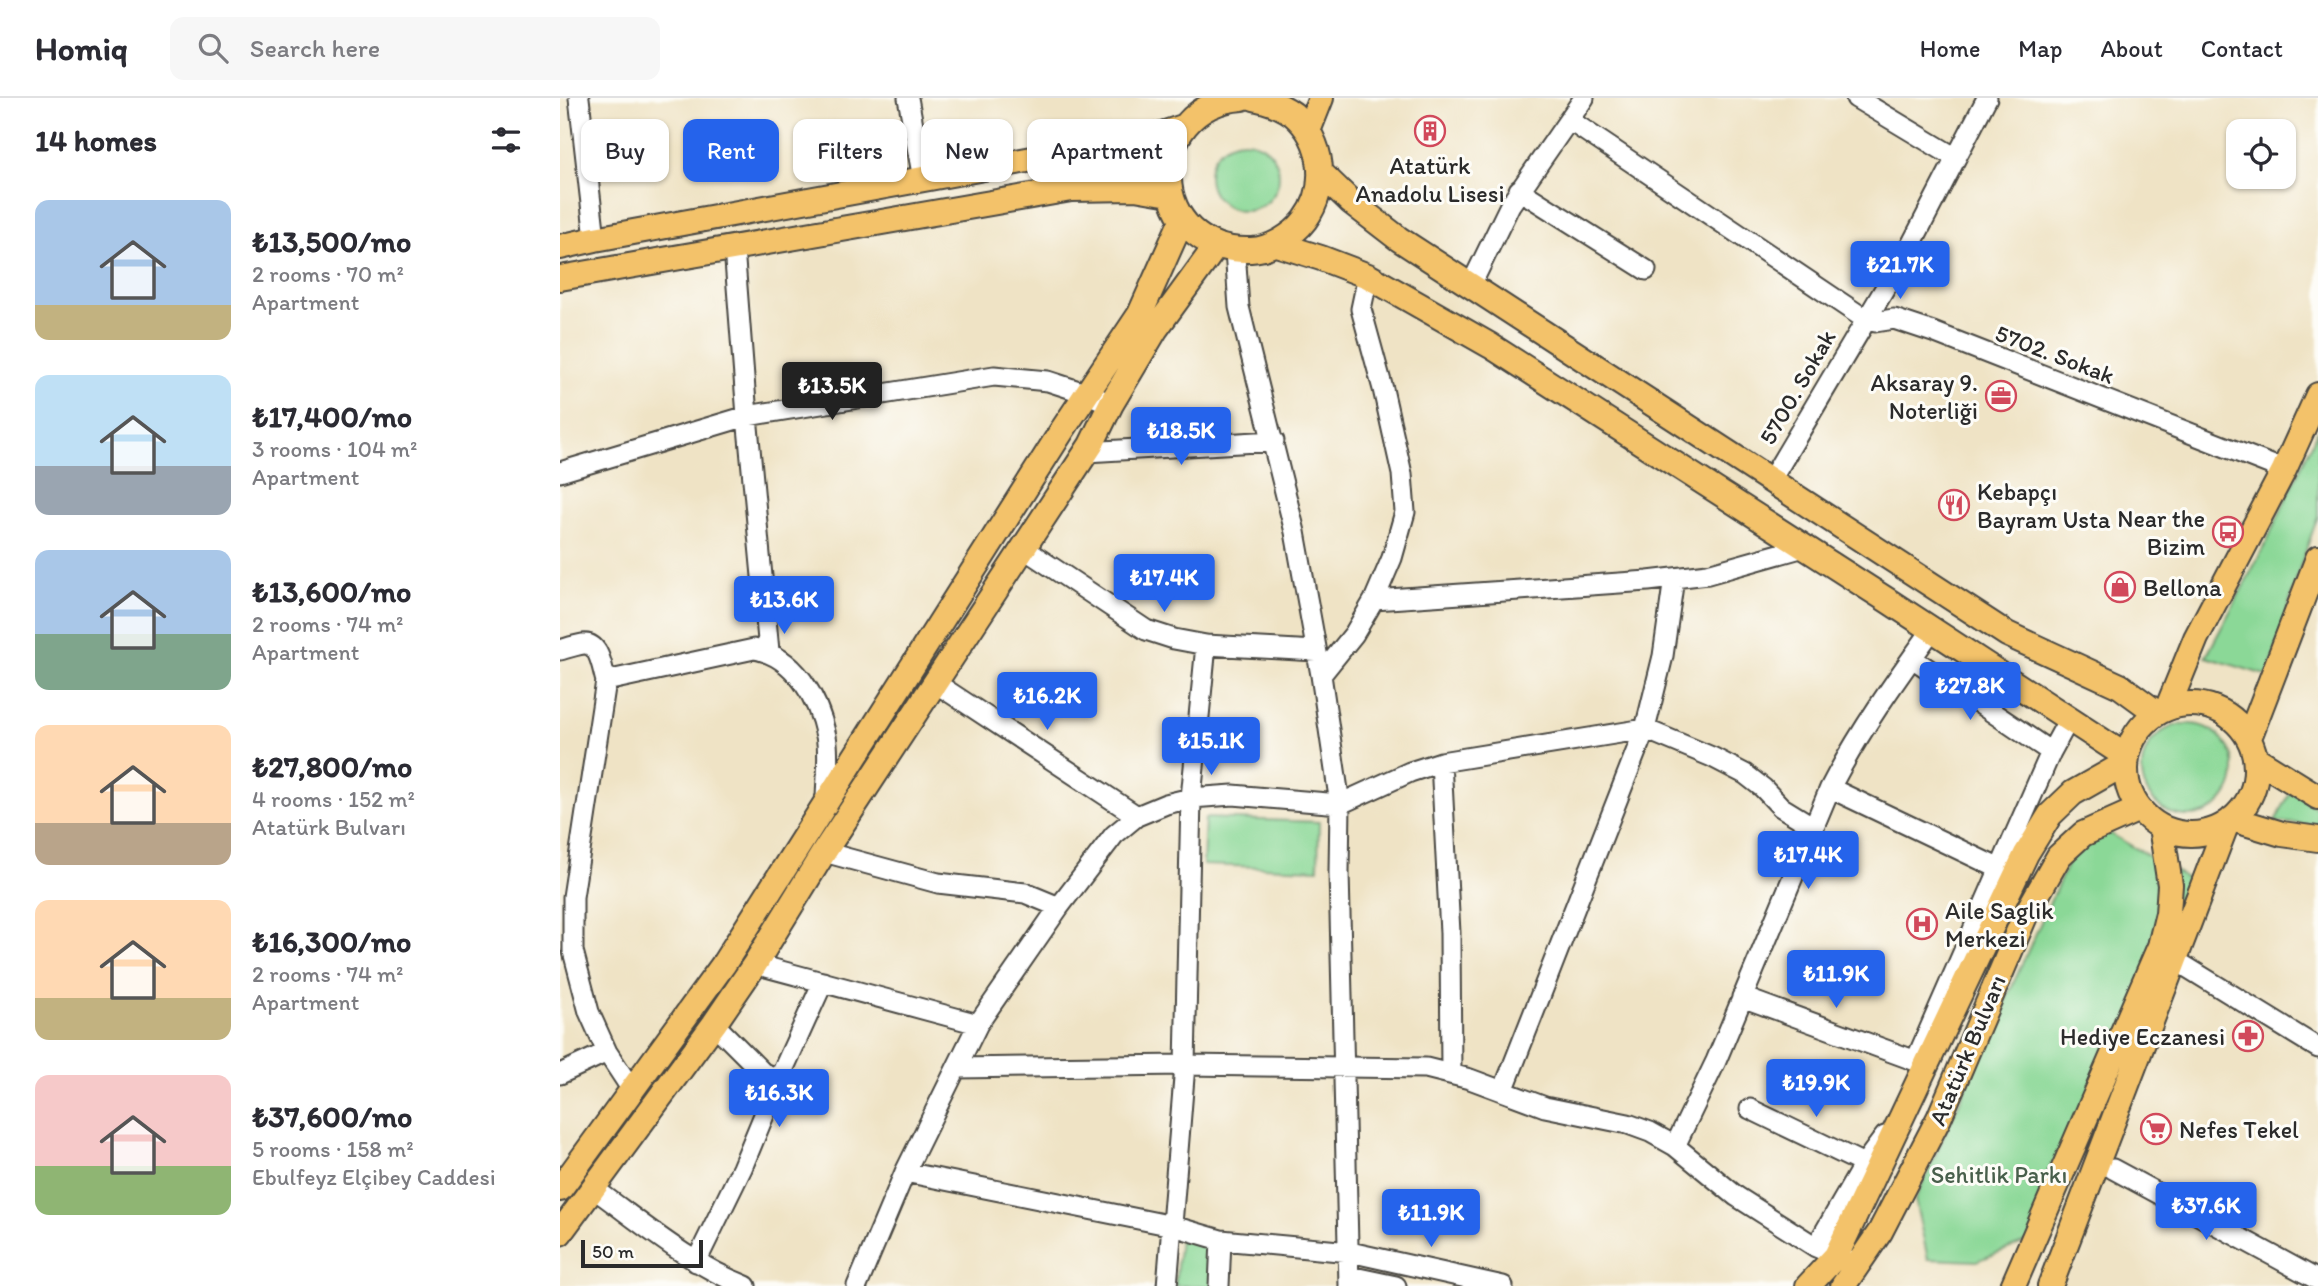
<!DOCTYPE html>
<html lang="en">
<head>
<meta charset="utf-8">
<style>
  :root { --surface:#fff; --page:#f7f7f7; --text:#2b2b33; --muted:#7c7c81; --line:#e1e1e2; --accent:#2563eb }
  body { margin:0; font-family:Itim,sans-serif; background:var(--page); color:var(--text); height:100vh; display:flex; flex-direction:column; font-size:26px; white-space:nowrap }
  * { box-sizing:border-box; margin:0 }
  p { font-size:23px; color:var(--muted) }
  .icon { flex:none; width:38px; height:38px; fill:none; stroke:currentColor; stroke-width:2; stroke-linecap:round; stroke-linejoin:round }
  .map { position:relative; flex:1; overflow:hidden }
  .side { display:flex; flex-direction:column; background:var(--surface); width:560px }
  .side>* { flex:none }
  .hud { position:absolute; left:21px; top:21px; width:665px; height:63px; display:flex; gap:14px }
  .fabs { position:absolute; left:1666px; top:21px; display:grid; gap:14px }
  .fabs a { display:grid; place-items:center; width:70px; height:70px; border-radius:14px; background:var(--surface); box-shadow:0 2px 5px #0004; font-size:35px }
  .scale { position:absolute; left:21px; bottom:18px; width:122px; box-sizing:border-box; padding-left:7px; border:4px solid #2b2b2b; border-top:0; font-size:19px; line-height:24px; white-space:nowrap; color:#2b2b2b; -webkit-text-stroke:5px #fdfcf7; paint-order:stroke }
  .price { position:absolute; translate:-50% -60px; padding:0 16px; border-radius:7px; background:var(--accent); color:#fff; font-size:23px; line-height:46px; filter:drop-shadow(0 2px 4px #0008) }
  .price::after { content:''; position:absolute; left:50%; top:42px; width:21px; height:16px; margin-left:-10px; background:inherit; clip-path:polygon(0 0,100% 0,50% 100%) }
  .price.on { background:#222; color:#fff }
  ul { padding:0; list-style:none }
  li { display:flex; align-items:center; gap:21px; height:175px; padding:0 35px }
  li span { display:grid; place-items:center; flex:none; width:196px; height:140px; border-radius:14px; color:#555 }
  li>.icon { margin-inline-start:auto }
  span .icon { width:84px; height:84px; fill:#fffc; stroke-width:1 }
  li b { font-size:30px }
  h2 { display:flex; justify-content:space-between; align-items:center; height:84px; padding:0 35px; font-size:30px }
  .pill { padding:0 24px; border-radius:14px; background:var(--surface); box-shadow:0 2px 5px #0004; font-size:24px; line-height:63px }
  .pill.on { background:var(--accent); color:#fff }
  header { display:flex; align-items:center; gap:42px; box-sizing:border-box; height:98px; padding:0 35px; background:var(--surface); border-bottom:2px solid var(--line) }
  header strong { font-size:33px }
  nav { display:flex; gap:38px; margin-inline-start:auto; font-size:24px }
  .search { width:490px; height:63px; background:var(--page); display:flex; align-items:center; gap:18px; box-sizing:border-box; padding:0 24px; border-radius:14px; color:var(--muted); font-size:26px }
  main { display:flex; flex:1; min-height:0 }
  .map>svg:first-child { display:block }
</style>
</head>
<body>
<header>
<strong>Homiq</strong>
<div class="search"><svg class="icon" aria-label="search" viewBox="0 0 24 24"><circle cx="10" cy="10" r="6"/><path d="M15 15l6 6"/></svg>Search here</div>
<nav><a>Home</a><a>Map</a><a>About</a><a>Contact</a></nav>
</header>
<main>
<section class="side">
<h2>14 homes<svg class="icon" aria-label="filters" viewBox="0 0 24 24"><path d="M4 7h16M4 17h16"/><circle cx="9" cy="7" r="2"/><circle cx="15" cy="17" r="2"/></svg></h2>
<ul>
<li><span style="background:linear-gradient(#a9c7e8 75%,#c2b280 0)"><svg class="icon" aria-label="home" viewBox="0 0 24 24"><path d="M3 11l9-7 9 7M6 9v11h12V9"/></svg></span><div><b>₺13,500/mo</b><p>2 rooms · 70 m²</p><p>Apartment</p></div></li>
<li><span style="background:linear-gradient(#bfe0f5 65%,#9aa5b1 0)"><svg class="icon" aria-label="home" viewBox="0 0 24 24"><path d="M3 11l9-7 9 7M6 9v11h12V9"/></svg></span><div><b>₺17,400/mo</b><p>3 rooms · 104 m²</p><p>Apartment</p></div></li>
<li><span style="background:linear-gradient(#a9c7e8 60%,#7fa58c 0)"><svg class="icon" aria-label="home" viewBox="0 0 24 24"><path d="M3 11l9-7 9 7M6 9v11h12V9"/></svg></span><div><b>₺13,600/mo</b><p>2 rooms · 74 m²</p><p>Apartment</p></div></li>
<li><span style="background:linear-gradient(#ffd9b3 70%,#b9a48a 0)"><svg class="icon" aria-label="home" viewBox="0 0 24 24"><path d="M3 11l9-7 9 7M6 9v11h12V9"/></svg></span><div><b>₺27,800/mo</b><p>4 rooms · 152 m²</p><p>Atatürk Bulvarı</p></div></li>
<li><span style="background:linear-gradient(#ffd9b3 70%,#c2b280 0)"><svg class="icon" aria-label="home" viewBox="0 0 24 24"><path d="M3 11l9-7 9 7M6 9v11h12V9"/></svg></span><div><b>₺16,300/mo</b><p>2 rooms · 74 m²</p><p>Apartment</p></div></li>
<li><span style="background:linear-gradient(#f6c9c9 65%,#8fb573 0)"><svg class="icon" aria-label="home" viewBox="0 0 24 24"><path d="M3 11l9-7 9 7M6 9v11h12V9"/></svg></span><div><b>₺37,600/mo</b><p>5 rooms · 158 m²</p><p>Ebulfeyz Elçibey Caddesi</p></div></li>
</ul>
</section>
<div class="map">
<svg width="1758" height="1188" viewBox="0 0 1758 1188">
  <rect width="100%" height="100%" fill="#fdfcf7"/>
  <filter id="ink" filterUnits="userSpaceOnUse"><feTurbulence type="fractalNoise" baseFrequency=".0143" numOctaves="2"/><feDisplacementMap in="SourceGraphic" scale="14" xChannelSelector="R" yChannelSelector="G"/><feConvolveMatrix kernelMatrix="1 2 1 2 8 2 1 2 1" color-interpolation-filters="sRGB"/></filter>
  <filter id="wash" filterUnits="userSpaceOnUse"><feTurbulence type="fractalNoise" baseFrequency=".00686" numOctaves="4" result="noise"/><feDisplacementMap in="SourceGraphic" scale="28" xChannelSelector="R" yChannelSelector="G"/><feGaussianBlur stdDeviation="1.57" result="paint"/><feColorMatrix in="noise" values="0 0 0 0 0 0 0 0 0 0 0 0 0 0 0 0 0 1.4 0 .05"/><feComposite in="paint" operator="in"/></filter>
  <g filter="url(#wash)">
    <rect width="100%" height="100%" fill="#efe3c5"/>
    <path fill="#8bd897" stroke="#5b8261" stroke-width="2" d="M649 78a35 35 0 1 1 70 0a35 35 0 1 1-70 0Z
      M1758,332v86l-18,51 -32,109 -62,-19 60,-114z
      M1582 672a46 46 0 1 1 92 0a46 46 0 1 1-92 0Z
      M1731,693l27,18v16l-43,-3z
      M645,720l114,4 -1,47 -115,-4z
      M1534,726l94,55 -134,333 -23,28 -54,21 -49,-2 -13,-59 156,-344z
      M620,1139l33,10 -1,39h-37z"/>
  </g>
  <g filter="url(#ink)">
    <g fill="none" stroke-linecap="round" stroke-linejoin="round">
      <g stroke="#484742" stroke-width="23">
        <path id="minor" d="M19,0l16,141
          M348,0l15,81
          M1296,0l100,60
          M1009,22l296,199 10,3 19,-3 39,13 351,138
          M959,92l127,80
          M174,150l13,168 22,235
          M675,152l4,57 56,225 26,143 19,129 -1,68 10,414
          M808,178l-7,33 22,80 19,85 3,38 -13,46 -18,42
          M911,187l39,-80 74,-107
          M526,354l188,-11
          M0,374l187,-56 247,-40 54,5 40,13 23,10
          M1211,382l141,-237 75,-145
          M463,450l123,82 28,9 32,6 110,6
          M0,552c7,-2 16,-5 23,-6 17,-2 19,25 23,37l-33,216v54l16,61 18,40 25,38
          M1352,560l139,94
          M761,577l33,-41 20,-34 274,-19 60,-7 96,-27
          M46,583l148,-32c41,7 64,49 72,87 4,20 0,45 0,65
          M374,584l203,134
          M881,664l9,171 1,141
          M1270,690l170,81
          M264,754l114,31 87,10 34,14
          M1615,862l143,88
          M195,866l223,60
          M1182,899l174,64
          M1359,955l132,-301 18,-33
          M397,970l228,-3 241,3 44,11 75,28 83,17 22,8 25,14 61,50 80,51 33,14
          M0,976l47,-22
          M219,981l44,-97
          M943,993l142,-362 18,-73 11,-78
          M1190,1011l114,55
          M1115,1048l41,-85 114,-273c29,-56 65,-107 102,-158
          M1553,1071l205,111
          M345,1074l268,54 48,14 129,12 153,34
          M33,1090c49,35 96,76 153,98
          M1256,1149l48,-83 21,-28
          M136,1164l46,-94 37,-89 -16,-6 -49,-49
          M789,1178l47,10
          M297,1188l48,-114 73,-148 81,-117 55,-72 23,-19 29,-12 25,-6 42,-3 107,9 70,-32 31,-10 204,-33 67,28 33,17 18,14 18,19 31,19
          M607,1188l18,-221 6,-267 15,-153
          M659,1188l2,-46"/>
      </g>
      <g stroke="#484742" stroke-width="28">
        <path id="major" d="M682,0c-102,8 -96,156 9,152 19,-1 42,-14 54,-30 24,-32 19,-80 -12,-106 -12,-9 -25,-13 -39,-16
          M748,33l13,-33
          M761,75l30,29 48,37 608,395 113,52 37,27
          M716,146l45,14 47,18 123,70 396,254 240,157
          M0,149l35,-8 558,-102 30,-10
          M0,180l511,-89 64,-1 35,6
          M1566 671a65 65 0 1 1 130 0a65 65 0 1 1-130 0Z
          M1608,609l28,-69 88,-168 34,-75
          M1689,640l69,-180
          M1695,660l63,39
          M1672,721l50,15 36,5
          M0,1091l163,-224 340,-536 77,-115 42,-94
          M0,1135l154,-209 41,-60 69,-112 267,-407 20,-41 44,-74 61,-84
          M1248,1188l28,-30 190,-402 24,-39 23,-22 53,-30
          M1283,1188l37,-54 59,-114 86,-202 34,-60 24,-22 56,-25
          M1453,1188l147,-340 8,-33 2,-28 -9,-58
          M1490,1188l177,-463"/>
      </g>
      <use href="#minor" stroke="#fff" stroke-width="19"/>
      <use href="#major" stroke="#f3c26a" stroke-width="24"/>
    </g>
  </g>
  <defs>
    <g id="building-ring" transform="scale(1.575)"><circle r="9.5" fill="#fdfcf7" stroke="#d1495b" stroke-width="1.5"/><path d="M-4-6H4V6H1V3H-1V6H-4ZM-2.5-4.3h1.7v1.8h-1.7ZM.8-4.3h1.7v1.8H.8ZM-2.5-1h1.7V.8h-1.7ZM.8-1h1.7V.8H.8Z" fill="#d1495b"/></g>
    <g id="office-ring" transform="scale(1.575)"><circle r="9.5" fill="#fdfcf7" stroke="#d1495b" stroke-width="1.5"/><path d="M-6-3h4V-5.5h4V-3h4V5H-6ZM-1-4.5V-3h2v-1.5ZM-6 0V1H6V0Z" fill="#d1495b"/></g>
    <g id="restaurant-ring" transform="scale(1.575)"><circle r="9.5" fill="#fdfcf7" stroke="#d1495b" stroke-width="1.5"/><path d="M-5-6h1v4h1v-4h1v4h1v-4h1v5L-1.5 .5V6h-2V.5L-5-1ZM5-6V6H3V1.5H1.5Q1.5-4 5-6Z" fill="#d1495b"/></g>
    <g id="bus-ring" transform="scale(1.575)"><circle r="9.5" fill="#fdfcf7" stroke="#d1495b" stroke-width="1.5"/><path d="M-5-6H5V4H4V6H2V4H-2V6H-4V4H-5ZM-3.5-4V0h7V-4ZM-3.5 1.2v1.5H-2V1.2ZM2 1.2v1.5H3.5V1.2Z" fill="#d1495b"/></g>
    <g id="shop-ring" transform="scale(1.575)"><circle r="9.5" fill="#fdfcf7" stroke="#d1495b" stroke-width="1.5"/><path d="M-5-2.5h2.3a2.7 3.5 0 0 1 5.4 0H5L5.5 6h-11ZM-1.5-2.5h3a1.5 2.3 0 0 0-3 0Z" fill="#d1495b"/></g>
    <g id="hospital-ring" transform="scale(1.575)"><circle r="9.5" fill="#fdfcf7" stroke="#d1495b" stroke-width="1.5"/><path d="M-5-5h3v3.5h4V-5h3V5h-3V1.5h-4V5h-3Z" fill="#d1495b"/></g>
    <g id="pharmacy-ring" transform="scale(1.575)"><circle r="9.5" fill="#fdfcf7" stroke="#d1495b" stroke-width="1.5"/><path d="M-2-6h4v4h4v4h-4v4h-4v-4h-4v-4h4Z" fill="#d1495b"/></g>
    <g id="supermarket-ring" transform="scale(1.575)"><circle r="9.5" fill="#fdfcf7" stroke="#d1495b" stroke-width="1.5"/><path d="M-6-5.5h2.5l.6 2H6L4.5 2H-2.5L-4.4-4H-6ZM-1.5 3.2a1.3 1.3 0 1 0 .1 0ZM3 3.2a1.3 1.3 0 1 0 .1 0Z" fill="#d1495b"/></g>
  </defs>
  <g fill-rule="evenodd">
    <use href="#building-ring" x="870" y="33"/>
    <use href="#office-ring" x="1441" y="298"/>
    <use href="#restaurant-ring" x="1394" y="407"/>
    <use href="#bus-ring" x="1668" y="434"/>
    <use href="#shop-ring" x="1560" y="489"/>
    <use href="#hospital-ring" x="1362" y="826"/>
    <use href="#pharmacy-ring" x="1688" y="938"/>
    <use href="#supermarket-ring" x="1596" y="1031"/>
  </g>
  <g text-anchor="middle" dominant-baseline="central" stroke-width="6" stroke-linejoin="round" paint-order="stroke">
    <g font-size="24" fill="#2b2b2b" stroke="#fdfcf7" text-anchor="start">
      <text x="870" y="67" text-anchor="middle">Atatürk<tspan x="870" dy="28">Anadolu Lisesi</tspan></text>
      <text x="1418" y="284" text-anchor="end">Aksaray 9.<tspan x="1418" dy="28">Noterliği</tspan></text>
      <text x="1417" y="393">Kebapçı<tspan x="1417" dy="28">Bayram Usta</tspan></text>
      <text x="1645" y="420" text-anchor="end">Near the<tspan x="1645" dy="28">Bizim</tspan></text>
      <text x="1583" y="489">Bellona</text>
      <text x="1385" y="812">Aile Saglik<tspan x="1385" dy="28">Merkezi</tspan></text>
      <text x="1665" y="938" text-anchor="end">Hediye Eczanesi</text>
      <text x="1619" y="1031">Nefes Tekel</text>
    </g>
    <g font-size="24" fill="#2b2b2b" stroke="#fdfcf7">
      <text transform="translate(1495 256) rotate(21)">5702. Sokak</text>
      <text transform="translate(1237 289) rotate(-60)">5700. Sokak</text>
      <text transform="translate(1407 952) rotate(-67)">Atatürk Bulvarı</text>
    </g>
    <g font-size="24" fill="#485f4b" stroke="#fdfcf7">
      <text x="1439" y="1076">Sehitlik Parkı</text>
    </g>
  </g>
</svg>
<div class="fabs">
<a><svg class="icon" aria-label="locate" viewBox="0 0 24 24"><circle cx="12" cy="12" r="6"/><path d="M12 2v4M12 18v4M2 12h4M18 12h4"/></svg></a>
</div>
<div class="scale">50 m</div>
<b class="price" style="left:1340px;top:203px">₺21.7K</b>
<b class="price on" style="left:272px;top:324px">₺13.5K</b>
<b class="price" style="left:621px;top:369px">₺18.5K</b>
<b class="price" style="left:604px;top:516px">₺17.4K</b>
<b class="price" style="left:224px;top:538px">₺13.6K</b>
<b class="price" style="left:1410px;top:624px">₺27.8K</b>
<b class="price" style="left:487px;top:634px">₺16.2K</b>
<b class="price" style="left:651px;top:679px">₺15.1K</b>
<b class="price" style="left:1248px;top:793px">₺17.4K</b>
<b class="price" style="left:1276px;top:912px">₺11.9K</b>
<b class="price" style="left:1256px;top:1021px">₺19.9K</b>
<b class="price" style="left:219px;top:1031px">₺16.3K</b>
<b class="price" style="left:1646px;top:1144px">₺37.6K</b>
<b class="price" style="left:871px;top:1151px">₺11.9K</b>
<div class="hud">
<a class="pill">Buy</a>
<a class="pill on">Rent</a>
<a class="pill">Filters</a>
<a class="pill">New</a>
<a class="pill">Apartment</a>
</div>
</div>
</main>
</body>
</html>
